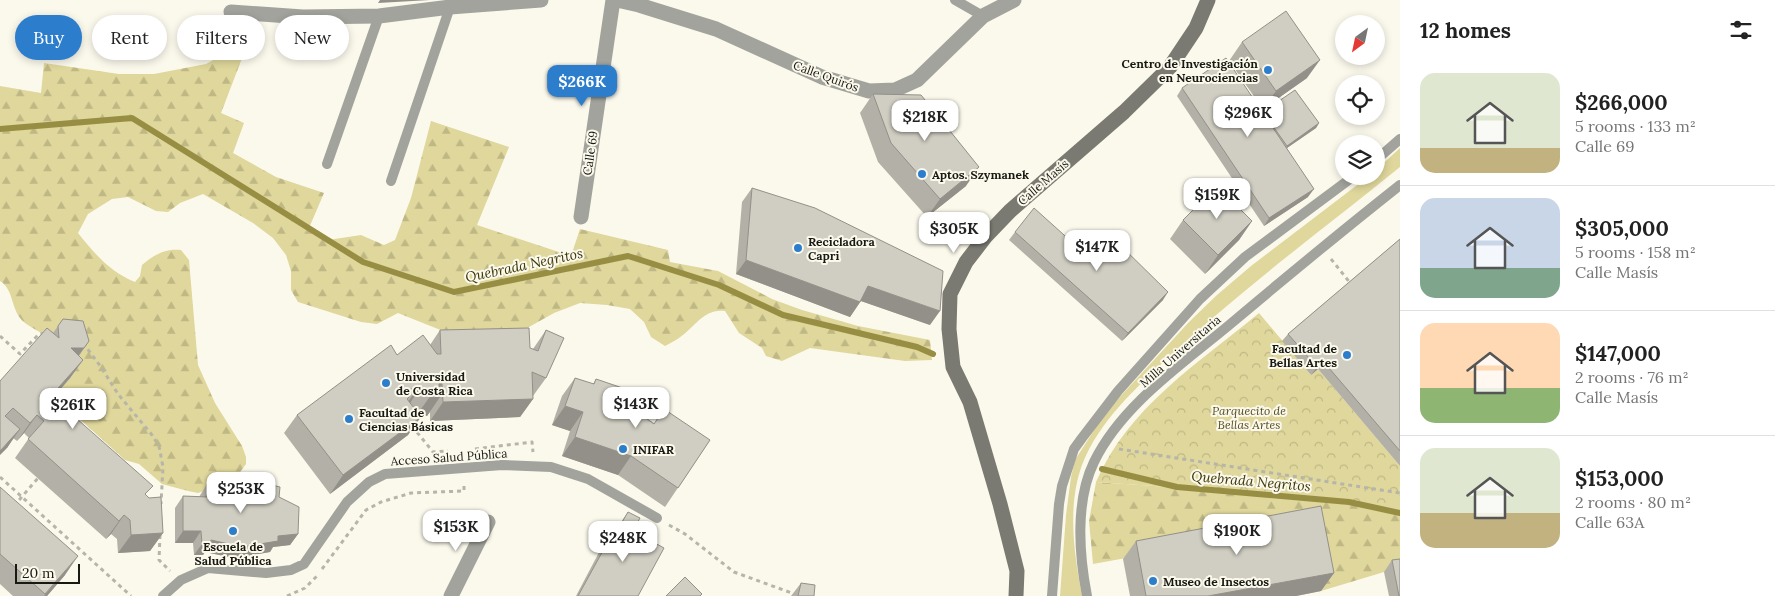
<!DOCTYPE html>
<html lang="en">
<head>
<meta charset="utf-8">
<style>
  :root { --surface:#fff; --page:#f2f2f2; --text:#222; --muted:#767676; --line:#e0e0e0; --accent:#2c7ecd }
  body { margin:0; font-family:Lora,serif; background:var(--page); color:var(--text); height:100vh; display:flex; flex-direction:column; font-size:19px; white-space:nowrap }
  * { box-sizing:border-box; margin:0 }
  p { font-size:16px; color:var(--muted) }
  .icon { flex:none; width:28px; height:28px; fill:none; stroke:currentColor; stroke-width:2; stroke-linecap:round; stroke-linejoin:round }
  .map { position:relative; flex:1; overflow:hidden }
  .drawer { display:flex; flex-direction:column; background:var(--surface); width:375px }
  .drawer>* { flex:none }
  .hud { position:absolute; left:15px; top:15px; width:475px; height:45px; display:flex; gap:10px }
  .needle { width:32px; rotate:213deg }
  .tools { position:absolute; left:1335px; top:15px; display:grid; gap:10px }
  .tools a { display:grid; place-items:center; width:50px; height:50px; border-radius:50%; background:var(--surface); box-shadow:0 2px 8px #0003; font-size:25px }
  .scale { position:absolute; left:15px; bottom:12px; width:65px; box-sizing:border-box; padding-left:5px; border:2px solid #191914; border-top:0; font-size:14px; line-height:18px; white-space:nowrap; color:#191914; -webkit-text-stroke:4px #fbf9ec; paint-order:stroke }
  .price { position:absolute; translate:-50% -42px; padding:0 11px; border-radius:10px; background:#fff; color:#222; font-size:16px; line-height:32px; filter:drop-shadow(0 1px 2px #0008) }
  .price::after { content:''; position:absolute; left:50%; top:30px; width:15px; height:11px; margin-left:-8px; background:inherit; clip-path:polygon(0 0,100% 0,50% 100%) }
  .price.active { background:var(--accent); color:#fff }
  ul { padding:0; list-style:none }
  li { display:flex; align-items:center; gap:15px; height:125px; padding:0 20px }
  li+li { border-top:1px solid var(--line) }
  li span { display:grid; place-items:center; flex:none; width:140px; height:100px; border-radius:15px; color:#555 }
  li>.icon { margin-inline-start:auto }
  span .icon { width:60px; height:60px; fill:#fffc; stroke-width:1 }
  li b { font-size:21px }
  h2 { display:flex; justify-content:space-between; align-items:center; height:60px; padding:0 20px; font-size:21px }
  .chip { padding:0 18px; border-radius:22px; background:var(--surface); box-shadow:0 2px 8px #0003; font-size:18px; line-height:45px }
  .chip.active { background:var(--accent); color:#fff }
  main { display:flex; flex:1; min-height:0 }
  .map>svg:first-child { display:block }
</style>
</head>
<body>
<main>
<div class="map">
<svg width="1400" height="596" viewBox="0 0 1400 596">
  <defs>
    <pattern id="forest-firs" width="22" height="20" patternUnits="userSpaceOnUse" patternTransform="scale(1.25)"><rect width="22" height="20" fill="#dfd79b"/><path d="M5 1l3.5 6h-7zM16 11l3.5 6h-7z" fill="#bfb885"/></pattern>
    <pattern id="park-crowns" width="20" height="18" patternUnits="userSpaceOnUse" patternTransform="scale(1.25)"><rect width="20" height="18" fill="#dfd79b"/><path d="M2 6a3 3 0 1 1 6 0M12 15a3 3 0 1 1 6 0" fill="none" stroke="#bfb885"/></pattern>
  </defs>
  <rect width="100%" height="100%" fill="#fbf9ec"/>
  <path fill="#dfd79b" d="M1400,148v19c-78,63 -158,122 -231,190 -33,31 -70,64 -87,108 -15,41 -8,89 0,131h-22l6,-81 5,-38 4,-17 30,-47 84,-91 28,-27 34,-29 118,-90h7v-6z"/>
  <path fill="url(#forest-firs)" d="M249,40l-28,73 23,10 -11,30 43,24 48,16 -15,35 19,12 33,-5 23,10 11,-5 16,-42 20,-77 78,26 -32,78 94,31 9,-27 88,21 2,12 48,9 54,28 30,11 56,16 72,14 2,20 -27,1 -95,-13 -28,13 -16,-5 -4,-8 -23,-15 -14,-22c-21,-3 -30,16 -46,27 -4,3 -9,5 -14,8l-14,-9 -7,-15 -14,-13 -23,-4 -27,-2 -26,10 -52,29 -54,-9 -50,-20 -21,11 -16,-2 -63,-20 -7,-12v-19l-5,-16 -13,-17 -20,-15 -50,-29 -23,9 -12,9 -12,-1 -28,-14 -16,2 -24,15 -10,19c16,20 32,39 57,49l5,-6 2,-11c12,-10 23,-17 39,-15l8,10 9,105 17,38 27,43 4,11v7l-8,11 -12,9 -28,9 -10,-2 -26,-7 -23,-20 -14,-4 -71,-64 -4,-58c-8,-5 -25,-13 -30,-20 -9,-12 -7,-29 -20,-37v-195l41,7 3,-30 75,11h35l52,-10z
    M1096,482l159,11 94,9 47,10 4,-27v83l-16,4 -63,19 -13,-66 -215,39 -4,-43z"/>
  <path fill="url(#park-crowns)" d="M1259,313l52,62 7,-6 82,97v19l-3,27 -48,-10 -94,-9 -159,-11c33,-76 102,-118 163,-169z"/>
  <g fill="none" stroke-linecap="round" stroke-linejoin="round">
    <path stroke="#988e43" stroke-width="6" d="M0,129l132,-11 231,144 91,30 174,-36 91,29 64,30 134,32 16,7
      M1102,469l75,18 172,15 51,11"/>
    <path stroke="#b6b5aa" stroke-width="3" stroke-dasharray="4 4" stroke-linecap="butt" d="M1331,259l20,25
      M0,336l20,18 19,-20 19,-2
      M83,343l18,24 17,27 34,41 7,11 4,21 -2,37
      M412,426l21,26 15,-1
      M475,449l57,-7 1,10
      M1119,449l281,44
      M0,477l131,119
      M14,506l24,-28
      M669,525l16,9 49,38 66,24
      M160,535l-1,25 11,11
      M322,569l44,-59 15,-8 30,-9 53,-2v-7
      M287,596l18,-8 12,-12"/>
    <path stroke="#a3a39d" stroke-width="10" d="M955,0l28,16
      M1376,160l24,-21
      M327,164l52,-148
      M391,181l59,-174
      M163,596l18,-16 27,-12 58,5 25,-3 13,-6 43,-62 22,-20 16,-8 117,-9 49,2 37,12 69,39
      M1052,596l7,-92 3,-18 12,-37 8,-11 36,-47 82,-92 45,-42 109,-81
      M1087,596c-8,-41 -12,-95 7,-134 27,-56 87,-97 134,-136 57,-48 114,-95 172,-141"/>
    <path stroke="#a3a39d" stroke-width="15" d="M617,0l22,5 77,24 106,48 47,14 26,-1 22,-10 66,-64 31,-16
      M231,12l72,5 76,-1 71,-9 91,-7
      M581,217l32,-217
      M451,596l37,-74"/>
    <path stroke="#7b7a72" stroke-width="15" d="M1016,596l1,-25 -17,-67 -30,-102 -17,-35 -4,-38 1,-35 16,-32 20,-26 24,-25 114,-99 46,-45 26,-39 12,-28"/>
  </g>
  <path fill="#b3b1a7" d="M1242,42l65,36 -44,31 -34,-48z
    M1182,88l81,25 56,10 -3,5 -29,20 21,49 -44,29 -87,-130z
    M873,94l93,92 -39,31 -49,-55 -18,-49z
    M752,188l178,137 -69,-24 -11,16 -114,-43 6,-72z
    M1183,220l69,1 -13,19 -34,34 -35,-35z
    M1015,232l78,29 70,39 -41,41 -113,-101z
    M1400,239v227l-82,-97 -7,6 -29,-34 6,-7z
    M63,319l26,22 -10,15 4,4 -13,18 -17,20 93,97 17,38 -13,18 -32,2 -1,-14 -6,-5 -5,5 -91,-81 14,-20 -5,-5 -7,8 -4,-3 -6,10 -7,-67 53,-48z
    M440,330l93,19 13,-19v48l-13,18v3l-13,18 -90,4v-9l-3,4h-7l-12,19 -78,59 -46,-61 13,-18 100,-60 33,-10z
    M575,378l18,6 3,-5 47,37 11,7 56,17 -45,67 -47,-32 -56,-19 8,-25 -18,-6 10,-29z
    M207,484l72,13 19,37 -8,11 -17,2 -3,5 -36,6 -29,-6 -2,3h-9l-1,-12h-18v-35l8,-12 16,1z
    M0,487l65,88 -18,21h-34l-13,-12z
    M628,512l5,19 5,65h-62l29,-55 11,-14 1,1z
    M1136,541l198,32 -13,18 -25,5h-166l-7,-37z
    M1392,560l8,36h-11l-5,-24z
    M801,583l13,13h-23z"/>
  <path fill="#929088" d="M380,0h50l-52,3z
    M1320,60l-13,18 -44,31 13,-18z
    M1319,123l-3,5 -32,22 3,-4z
    M979,167l-13,19 -39,31 13,-18z
    M1314,189l-6,8 -44,29 5,-8z
    M1252,221l-13,19 -34,34 13,-19z
    M746,260l114,42 -10,15 -114,-43z
    M868,286l72,25 -10,14 -72,-25z
    M1168,292l-5,8 -41,41 6,-8z
    M71,348h13l-13,18z
    M83,360l-13,18 -32,37 13,-19z
    M1323,361l-5,8 -7,6 6,-8z
    M439,384h3l-9,13h7l-13,19h-11z
    M421,387l-13,19 -6,4 13,-18z
    M533,399l-13,18 -90,4 13,-19z
    M565,406l18,6 -13,19 -18,-6z
    M37,415l-13,18 -7,8 13,-18z
    M421,417l-13,18 -78,59 13,-19z
    M20,429l-13,19 -7,7v-4z
    M575,437l56,19 -13,19 -56,-19z
    M124,515l-13,19 -5,5 13,-18z
    M183,531h18l-8,12h-18z
    M163,533l-13,18 -32,2 13,-18z
    M298,534l-8,11 -17,2 -3,5 -36,6 -29,-6 -2,3h-9l8,-11 9,-4 67,-4z
    M78,556l-13,19 -18,21h-3z
    M1334,573l-13,18 -25,5h-88z"/>
  <path fill="#d0cec2" stroke="#929088" d="M1286,11l34,49 -44,31 -34,-49z
    M1226,58l88,131 -45,29 -87,-130z
    M1295,90l24,33 -32,23 -24,-34z
    M873,94l48,1 58,72 -39,32 -49,-56z
    M1217,186l35,35 -34,34 -35,-35z
    M752,188l63,20 128,63 -3,40 -72,-25 -8,16 -114,-42z
    M1034,208l59,53 22,-21 53,52 -40,41 -113,-101z
    M1400,239v212l-77,-90 -6,6 -29,-33z
    M63,319l20,2 6,20 -5,7h-13l12,12 -32,36 102,90 -8,8 4,4 12,-1 2,36 -32,2 -1,-15 -6,-5 -5,6 -91,-82 16,-18 -7,-6 -7,8 -17,-15 -8,8 15,13 -20,22v-70l47,-53 12,10 -1,-12z
    M529,328l1,20 8,3 8,-21 18,8 -18,40 -14,-6 1,27 -90,3 -1,-18h-3l1,13h-11l-8,-10 -6,5 -3,-4 -5,4 3,4 -3,3 14,18 -78,58 -46,-60 94,-70 6,10 26,-20 14,19h4l-1,-24z
    M575,378l19,6 2,-5 53,18 -6,19 11,8 10,-15 46,31 -32,48 -47,-32 -56,-19 8,-25 -18,-6z
    M246,479l34,8 -1,10 20,10 -1,27 -20,2v5l-36,6 -31,-7 -1,4h-8l-1,-13h-18v-35l25,1 -1,-13z
    M0,487l78,69 -33,38 -45,-40z
    M1321,506l13,67 -126,23h-62l-10,-55z
    M628,512l12,6 -7,13 31,17 -26,48h-60l38,-69 2,2z
    M1400,559v37h-1l-7,-36z
    M685,577l17,17 -2,2h-34z
    M801,583l14,2 -1,11h-16z"/>
  <g fill="#2c7ecd" stroke="#fbf9ec" stroke-width="2">
    <circle cx="1268" cy="70" r="5"/>
    <circle cx="922" cy="174" r="5"/>
    <circle cx="798" cy="248" r="5"/>
    <circle cx="1347" cy="355" r="5"/>
    <circle cx="386" cy="383" r="5"/>
    <circle cx="349" cy="419" r="5"/>
    <circle cx="623" cy="449" r="5"/>
    <circle cx="233" cy="531" r="5"/>
    <circle cx="1153" cy="581" r="5"/>
  </g>
  <g text-anchor="middle" dominant-baseline="central" stroke-width="4" stroke-linejoin="round" paint-order="stroke">
    <g font-size="12" font-weight="bold" fill="#191914" stroke="#fbf9ec" text-anchor="start">
      <text x="1258" y="63" text-anchor="end">Centro de Investigación<tspan x="1258" dy="14">en Neurociencias</tspan></text>
      <text x="932" y="174">Aptos. Szymanek</text>
      <text x="808" y="241">Recicladora<tspan x="808" dy="14">Capri</tspan></text>
      <text x="1337" y="348" text-anchor="end">Facultad de<tspan x="1337" dy="14">Bellas Artes</tspan></text>
      <text x="396" y="376">Universidad<tspan x="396" dy="14">de Costa Rica</tspan></text>
      <text x="359" y="412">Facultad de<tspan x="359" dy="14">Ciencias Básicas</tspan></text>
      <text x="633" y="449">INIFAR</text>
      <text x="233" y="546" text-anchor="middle">Escuela de<tspan x="233" dy="14">Salud Pública</tspan></text>
      <text x="1163" y="581">Museo de Insectos</text>
    </g>
    <g font-size="12" fill="#191914" stroke="#fbf9ec">
      <text transform="translate(826 76) rotate(20)">Calle Quirós</text>
      <text transform="translate(590 153) rotate(-82)">Calle 69</text>
      <text transform="translate(1043 182) rotate(-41)">Calle Masís</text>
      <text transform="translate(1180 351) rotate(-41)">Milla Universitaria</text>
      <text transform="translate(449 457) rotate(-4)">Acceso Salud Pública</text>
    </g>
    <g font-size="12" font-style="italic" fill="#554e23" stroke="#fbf9ec">
      <text x="1249" y="410">Parquecito de<tspan x="1249" dy="14">Bellas Artes</tspan></text>
    </g>
    <g font-size="14" font-style="italic" fill="#3d3708" stroke="#fbf9ec">
      <text transform="translate(524 265) rotate(-12)">Quebrada Negritos</text>
      <text transform="translate(1251 481) rotate(5)">Quebrada Negritos</text>
    </g>
  </g>
</svg>
<div class="tools">
<a><svg class="needle" viewBox="-14 -14 28 28"><path d="M0-13l5 13h-10z" fill="#e53935"/><path d="M0 13l5-13h-10z" fill="#767676"/></svg></a>
<a><svg class="icon" aria-label="locate" viewBox="0 0 24 24"><circle cx="12" cy="12" r="6"/><path d="M12 2v4M12 18v4M2 12h4M18 12h4"/></svg></a>
<a><svg class="icon" aria-label="layers" viewBox="0 0 24 24"><path d="M12 4l9 5-9 5-9-5zM3 14l9 5 9-5"/></svg></a>
</div>
<div class="scale">20 m</div>
<b class="price active" style="left:582px;top:107px">$266K</b>
<b class="price" style="left:1248px;top:138px">$296K</b>
<b class="price" style="left:925px;top:142px">$218K</b>
<b class="price" style="left:1217px;top:220px">$159K</b>
<b class="price" style="left:954px;top:254px">$305K</b>
<b class="price" style="left:1097px;top:272px">$147K</b>
<b class="price" style="left:636px;top:429px">$143K</b>
<b class="price" style="left:73px;top:430px">$261K</b>
<b class="price" style="left:241px;top:514px">$253K</b>
<b class="price" style="left:456px;top:552px">$153K</b>
<b class="price" style="left:1237px;top:556px">$190K</b>
<b class="price" style="left:623px;top:563px">$248K</b>
<div class="hud">
<a class="chip active">Buy</a>
<a class="chip">Rent</a>
<a class="chip">Filters</a>
<a class="chip">New</a>
</div>
</div>
<section class="drawer">
<h2>12 homes<svg class="icon" aria-label="filters" viewBox="0 0 24 24"><path d="M4 7h16M4 17h16"/><circle cx="9" cy="7" r="2"/><circle cx="15" cy="17" r="2"/></svg></h2>
<ul>
<li><span style="background:linear-gradient(#dfe7d0 75%,#c2b280 0)"><svg class="icon" aria-label="home" viewBox="0 0 24 24"><path d="M3 11l9-7 9 7M6 9v11h12V9"/></svg></span><div><b>$266,000</b><p>5 rooms · 133 m²</p><p>Calle 69</p></div></li>
<li><span style="background:linear-gradient(#c9d6e8 70%,#7fa58c 0)"><svg class="icon" aria-label="home" viewBox="0 0 24 24"><path d="M3 11l9-7 9 7M6 9v11h12V9"/></svg></span><div><b>$305,000</b><p>5 rooms · 158 m²</p><p>Calle Masís</p></div></li>
<li><span style="background:linear-gradient(#ffd9b3 65%,#8fb573 0)"><svg class="icon" aria-label="home" viewBox="0 0 24 24"><path d="M3 11l9-7 9 7M6 9v11h12V9"/></svg></span><div><b>$147,000</b><p>2 rooms · 76 m²</p><p>Calle Masís</p></div></li>
<li><span style="background:linear-gradient(#dfe7d0 65%,#c2b280 0)"><svg class="icon" aria-label="home" viewBox="0 0 24 24"><path d="M3 11l9-7 9 7M6 9v11h12V9"/></svg></span><div><b>$153,000</b><p>2 rooms · 80 m²</p><p>Calle 63A</p></div></li>
</ul>
</section>
</main>
</body>
</html>
